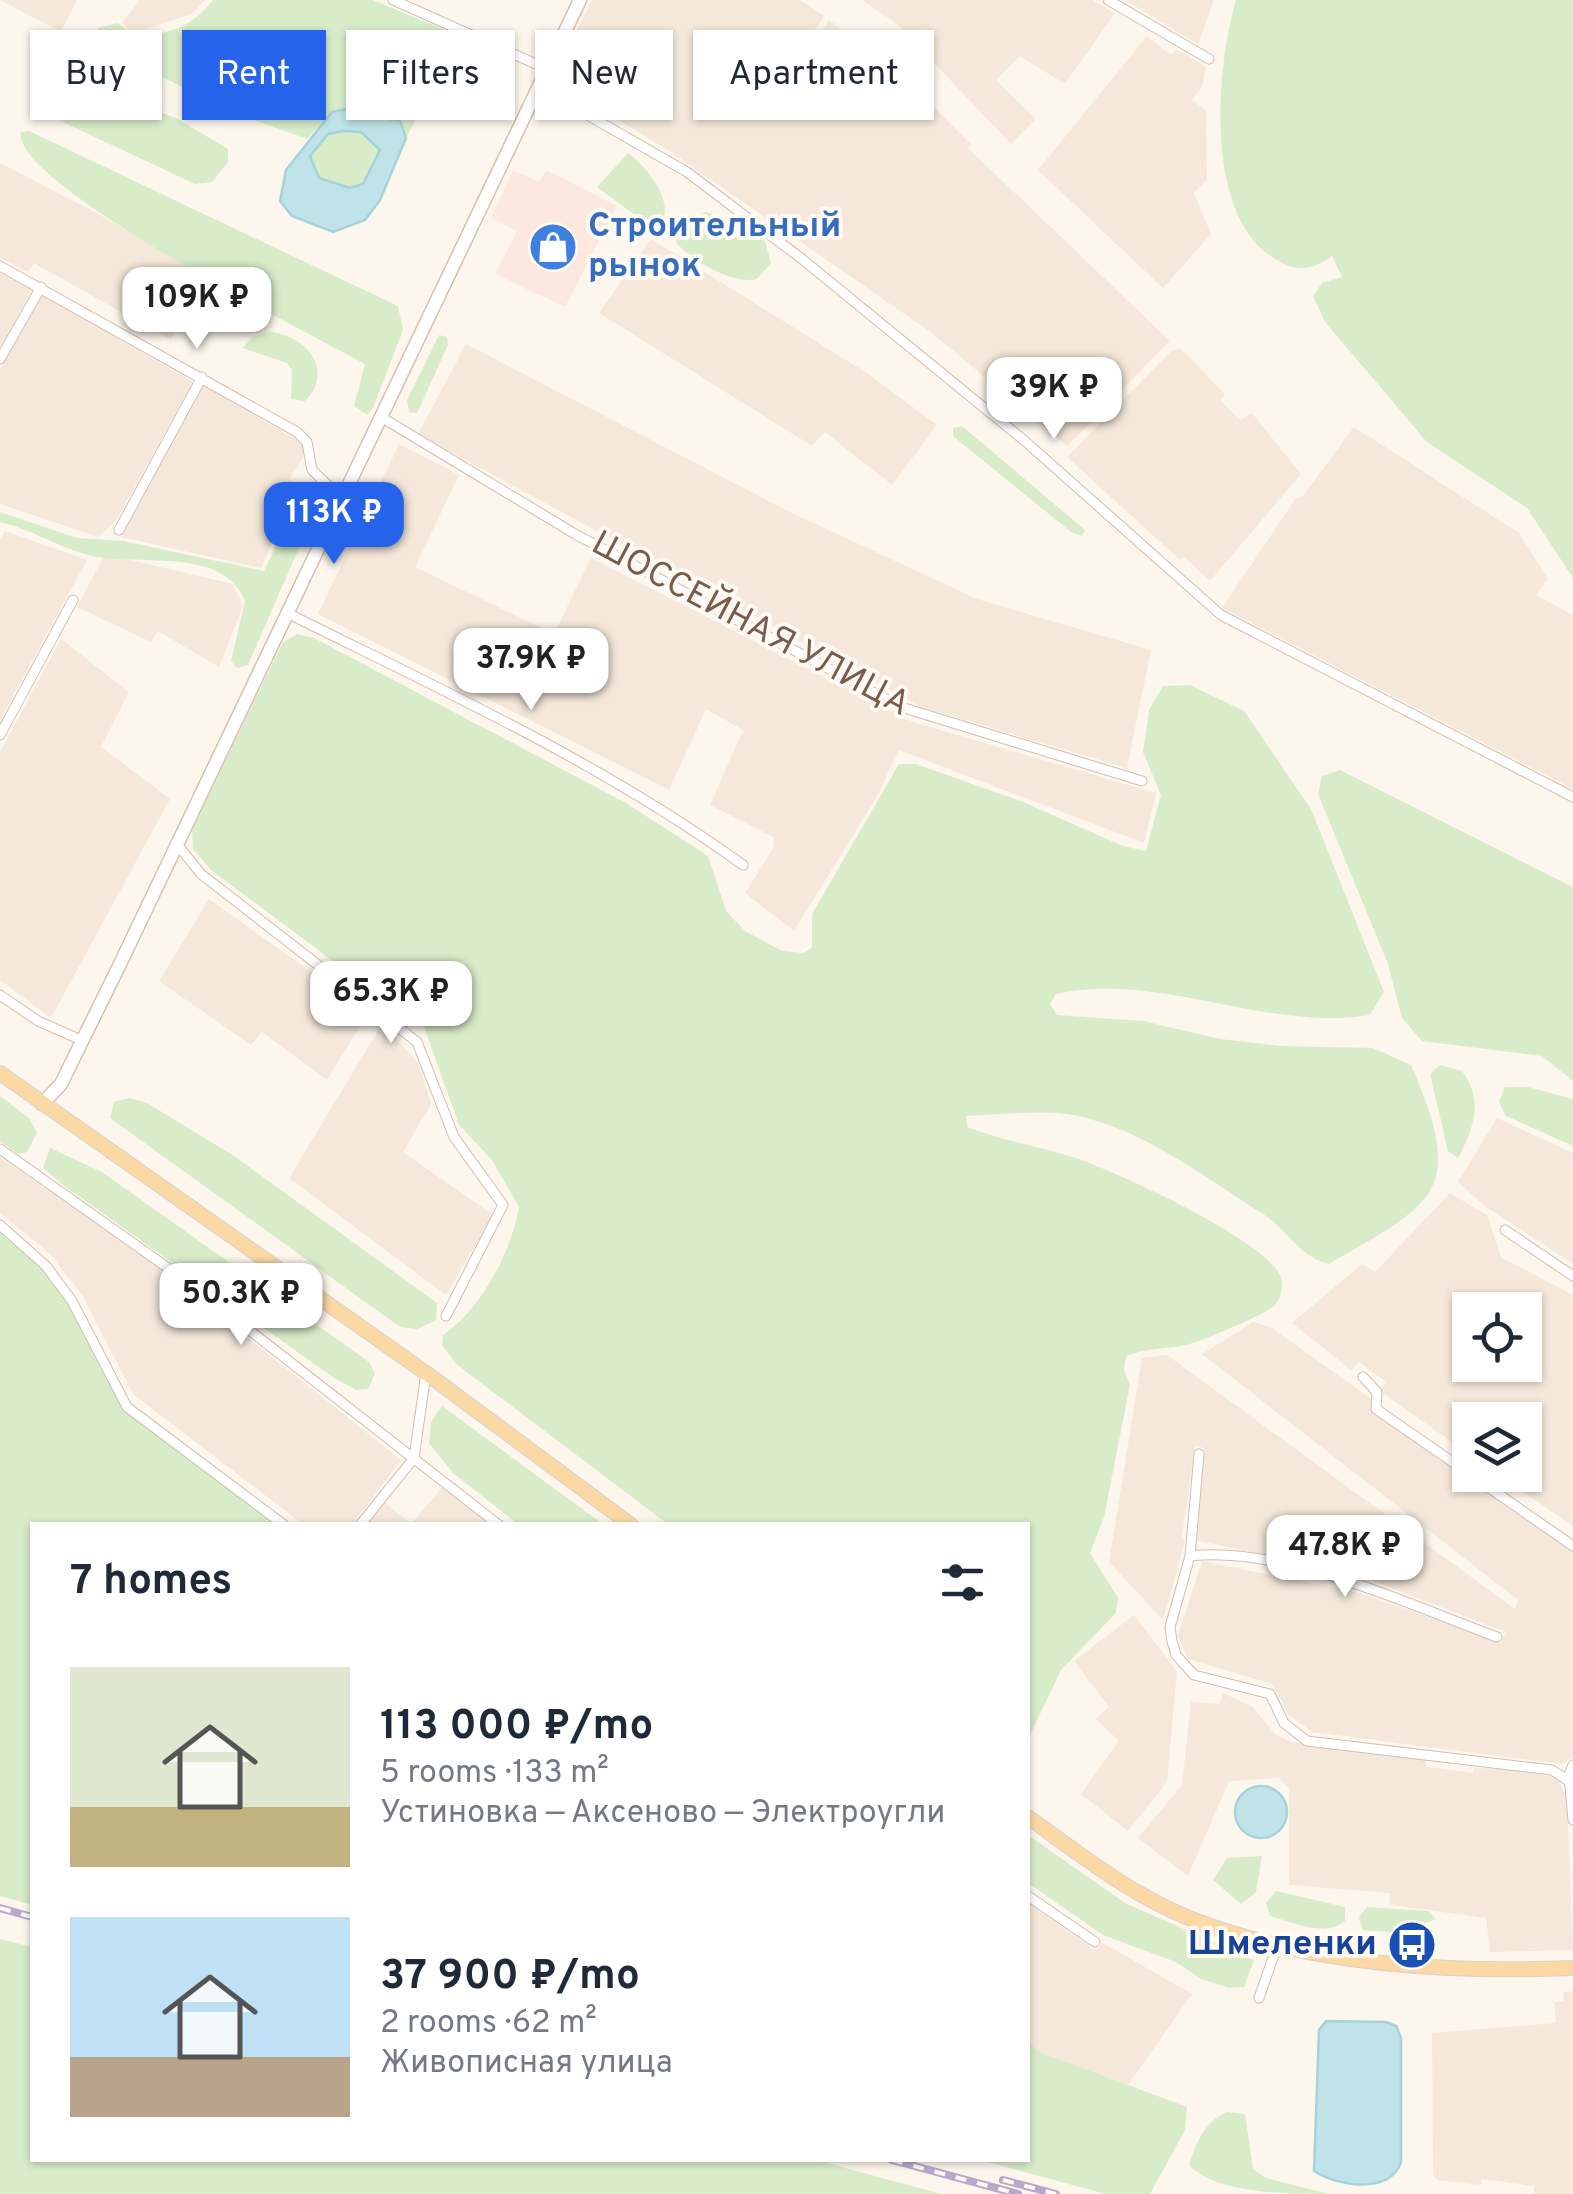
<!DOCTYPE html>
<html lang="en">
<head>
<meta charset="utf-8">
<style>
  :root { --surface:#fff; --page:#f6f6f7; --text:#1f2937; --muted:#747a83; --accent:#2563eb }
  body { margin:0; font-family:Overpass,sans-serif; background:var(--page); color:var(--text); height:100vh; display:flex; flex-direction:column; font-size:38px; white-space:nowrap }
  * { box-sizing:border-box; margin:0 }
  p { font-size:32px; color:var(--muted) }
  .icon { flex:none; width:55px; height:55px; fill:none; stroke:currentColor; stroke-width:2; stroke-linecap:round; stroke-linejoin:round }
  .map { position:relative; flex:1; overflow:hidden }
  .details { position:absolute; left:30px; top:1522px; width:1000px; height:640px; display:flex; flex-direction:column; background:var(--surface); border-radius:0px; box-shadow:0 2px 8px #0004 }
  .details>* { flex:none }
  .hud { position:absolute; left:30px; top:30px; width:1000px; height:90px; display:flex; gap:20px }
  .tools { position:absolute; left:1452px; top:1292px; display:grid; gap:20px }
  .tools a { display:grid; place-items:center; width:90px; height:90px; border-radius:0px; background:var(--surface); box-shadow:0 2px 8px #0004; font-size:50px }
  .price { position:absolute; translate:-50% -85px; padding:0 22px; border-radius:20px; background:#fff; color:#222; font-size:32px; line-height:65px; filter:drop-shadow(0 2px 5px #0008) }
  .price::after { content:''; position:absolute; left:50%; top:60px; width:30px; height:22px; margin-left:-15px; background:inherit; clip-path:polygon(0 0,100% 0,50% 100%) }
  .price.selected { background:var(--accent); color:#fff }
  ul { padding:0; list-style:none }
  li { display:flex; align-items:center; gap:30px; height:250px; padding:0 40px }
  li span { display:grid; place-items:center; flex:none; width:280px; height:200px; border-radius:0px; color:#555 }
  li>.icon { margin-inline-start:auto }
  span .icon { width:120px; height:120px; fill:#fffc; stroke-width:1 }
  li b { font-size:42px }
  h2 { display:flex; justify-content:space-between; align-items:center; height:120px; padding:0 40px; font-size:42px }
  .pill { padding:0 35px; border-radius:0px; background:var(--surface); box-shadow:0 2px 8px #0004; font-size:35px; line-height:90px }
  .pill.selected { background:var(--accent); color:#fff }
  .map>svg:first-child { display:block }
</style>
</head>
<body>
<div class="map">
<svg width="1573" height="2194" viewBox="0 0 1573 2194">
  <rect width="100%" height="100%" fill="#fdf6ec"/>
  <path fill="#f5e8da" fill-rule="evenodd" d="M0,0h77l-16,32z
    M140,0h65l-13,14 -59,19 -11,-10z
    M592,0h208l24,16 -30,49 5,3 30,-48 58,44 55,51 29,29 -3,4 202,193 -103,105 -135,-113 -258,-179 -122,-75z
    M862,0h231l22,13 -50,71 -45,-28 -24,24 40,39 -25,25 -114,-120z
    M1125,0h89l-16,44z
    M1147,36l24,19 6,-6 29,18 -4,20 -10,13 14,10 1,70 -13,13 17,41 -48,54 -125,-118z
    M0,163l95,49 108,64 -32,64 -137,-77 -6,9 -28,-14z
    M651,239l216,134 70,52 -45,60 -67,-53 -13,14 -213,-133z
    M0,273l32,17 -32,57z
    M43,295l150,87 -76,137 -19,18 -98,-33v-134z
    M466,344l326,169 185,86 174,51 -24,118 -206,-61 -503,-273z
    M1181,349l44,45 -5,6 20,20 12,-7 49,61 -91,107 -26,-24 -4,3 -113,-103 105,-107z
    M203,386l98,56 4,12 -16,26 8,4 -36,84 -140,-31z
    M1354,427l165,106 29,46 -12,16 37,20v174l-351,-181 74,-110 6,-1z
    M399,444l60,31 -44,92 139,67 37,-76 322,164 243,71 -12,50 -245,-93 -23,48 -82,133 -49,-38 29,-46 -1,-10 -63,-32 33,-75 -37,-21 -37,81 -351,-176z
    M5,531l82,29 -87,160v-180z
    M105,554l128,30 10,22 -24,61 -61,-36 -7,11 -74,-35z
    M61,639l68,53 -28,55 69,52 -119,219 -51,-38v-228z
    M209,899l98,70 58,49 -38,62 -65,-48 -11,13 -92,-64z
    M382,1024l38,41 11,39 -28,48 90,63 -47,80 -157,-117z
    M1497,1118l76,35v111l-88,-58 -27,-24z
    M0,1157l164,114 237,189 -49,65h-48l-171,-131 -51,-99 -32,-41 -50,-41z
    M1450,1193l37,22 14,42 72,38v231l-74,-51h26v-55h-55v35l-90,-64 6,-9 -27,-20 -8,8 -59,-47 70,-59 13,8zM1470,1310h55v55h-55z
    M1253,1322l17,5 103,73 -3,8 203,143v205l-11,8 -250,-32 -23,-17 -17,-31 -84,-25 -10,-23 24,-75 158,32 141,50 5,-11 -154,-59 -158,-33 10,-92 -9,-2 -13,91 3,4 -22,79 -54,-58 33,-204 25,-3 348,254 3,-9 -316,-246z
    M443,1487l48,38h-126l18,-24 28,23z
    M1134,1615l43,56 -10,111 -39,49 -47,-37 38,-53 -23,-22 13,-12 -35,-46z
    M1223,1693l30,14 22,27 16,8 134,18 2,7 46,6 1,-5 38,1 46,9 9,22 6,150 -83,2 -4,-34 -96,-13 -1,-12 -100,-8v-98l-11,-9 -49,3 -41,95 -50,-38 44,-53 9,-83 29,2z
    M1028,1903l68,48 7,-8 89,51 -64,91 -88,-33 -12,-10z
    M1573,1991v203h-39v-8l-52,-7 -1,6 -44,-5 -4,-6 -1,-141 124,-10 -2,-21 10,-1 -1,-9z"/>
  <path fill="#fde8e0" d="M513,170l26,12 7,-12 71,36 -52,101 -70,-33 22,-43 -26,-13z"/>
  <path fill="#d8ecc9" d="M213,0h160l112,47 4,7 -18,24 -40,14 -25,46 -6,-17 -68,-9 -25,27 -67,-24 -133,-65 -10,-10 1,-12 20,-5 18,14c33,-3 56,-10 77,-37z
    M1236,0h337v578l-46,-70 -100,-66 -102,-120 -12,-26 9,-13 20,-6 -10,-21c-20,14 -33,17 -55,4 -74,-40 -61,-191 -41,-260z
    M71,79l105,39 52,31v13l-16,20 -17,2 -143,-67 -10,-13c3,-17 13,-22 29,-25z
    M29,131l369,175 5,24 -30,78 -6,7 -13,-9 11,-42c-51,-28 -355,-181 -344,-232z
    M343,131l18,1 19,18 -17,34 -12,4 -32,-10 -9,-22 18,-22z
    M628,153c16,11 42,43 36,63l-21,5 -46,-34z
    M706,212l40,14 19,15 6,22 -14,16c-23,6 -66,-18 -81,-37l11,-23z
    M269,332c36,2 67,38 36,69l-14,-2 1,-29 -5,-7 -44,-15 9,-11z
    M439,335l8,2 1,8 -31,68 -8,-1 -2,-12z
    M962,426l123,104 -3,6 -11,-4 -118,-96v-8z
    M307,494l12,8 -71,163 -11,3 -6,-7 14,-60c-23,-57 -109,-33 -157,-46 -30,-8 -57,-26 -88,-33v-10l77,26 46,3 141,30 35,-72z
    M297,634l17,4 312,165 82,53 18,55 19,20 37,20 22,2 8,-6v-33l87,-150h17l107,38 100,44 23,5 15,-56 -18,-43 6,-42 14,-24 27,-1 54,26 67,98 73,183 -14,23c-105,17 -210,-44 -314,-21l-6,10 7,11 86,6 77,18 61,7 92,2 38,17c56,127 24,138 -82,199 -30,-7 -41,-34 -66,-50 -60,-38 -131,-94 -205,-101 -29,-2 -63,2 -92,3l1,11c38,15 79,20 117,34 45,17 166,73 193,109 8,10 6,26 -2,35 -7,8 -69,34 -82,38 -23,7 -45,4 -67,13l-2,14 6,15 -26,132 -14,36 28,45 -2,15 -55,57 -30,63 -3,-1v-207h-359l-213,-161 -14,-19 1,-10c38,-26 68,-82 76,-128l-27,-47 -33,-35 -40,-112 7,-27 -7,-11 -15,-7 -27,14 -24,-6 -142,-106 -18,-21 -1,-19 91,-188z
    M1340,770l233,117v194l-31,-25 -120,-15 -20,-23 -14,-54 -70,-170 4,-18z
    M1440,1065l22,6c22,29 12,57 -4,87l-10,-7 -18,-77z
    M1505,1087h23l45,12v47l-67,-30 -7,-14z
    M0,1096l30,23 7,14 -10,19 -9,2 -18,-13z
    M130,1098l17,5 87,53 203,147 -1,17 -19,9 -17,-2 -290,-209 4,-16z
    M50,1148l52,24 267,190 6,12 -7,15 -12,1 -25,-14 -265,-189 -23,-19z
    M0,1229l46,43 24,31 54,107 154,115h-246v380l-32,-9z
    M442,1406l162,119h-85l-66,-52 -24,-30 2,-21z
    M1028,1835l97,68 129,57 -10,27 -15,1 -28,-9 -25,-17 -73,-27 -75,-52z
    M1262,1856l-6,36 -15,12 -28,-24 14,-22z
    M1276,1891l69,16v14c-20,17 -52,1 -75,-5l-4,-13z
    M1367,1907l62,4 7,8 -35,14 -38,-3 -4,-13z
    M0,1939l32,8v213h784l125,34h-941z
    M1028,2042l12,10 147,55 -2,23 -35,64h-44l-126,-34h48z
    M1227,2112l18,2 8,55 13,9 63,16c-39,0 -114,0 -140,-29 7,-22 16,-44 38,-53z"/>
  <path fill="#bfe3e8" stroke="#a5d3da" stroke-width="2.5" fill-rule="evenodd" d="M362,106l11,10 27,5 6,17 -26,62 -15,20 -32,12 -41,-16 -12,-15 6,-31 46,-58zM343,131l18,1 19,18 -17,34 -13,4 -31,-10 -9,-22 18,-22z
    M1235 1812a26 26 0 1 1 52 0a26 26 0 1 1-52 0Z
    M1326,2021l60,1 10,4 5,12v124c-10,32 -62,25 -87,9l5,-141z"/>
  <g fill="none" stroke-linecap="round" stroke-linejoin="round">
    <g stroke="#d1beb0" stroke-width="11">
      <path id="street" d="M393,0l152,68
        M1108,0l101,59
        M537,86l150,86 115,87 224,183 195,173 352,182
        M0,266l297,166 10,10 5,28 30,29
        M0,359l41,-72
        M381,417l194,117 326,173 241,74
        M119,530l83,-153
        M289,614c155,77 313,149 454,251
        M0,735l73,-135
        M176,843l25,31 216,168 37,95 49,68 -57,111
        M0,995l38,26 43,19
        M0,1149l185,131 314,245
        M0,1225l46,41 26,35 55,106 157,118
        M1505,1230l68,46
        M1363,1377l14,15 -1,17 94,65
        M1199,1454l-9,102 -20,71 2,14 4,14 18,20 76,19 14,29 23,18 245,29 18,12
        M1471,1475l102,71
        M360,1525l54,-67 12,-85
        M1190,1556c93,-11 220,49 307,81
        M1573,1765l-4,10 4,45
        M1028,1896l67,46
        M1259,1998l19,-55"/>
    </g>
    <g stroke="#d6c0b0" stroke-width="15">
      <path id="secondary" d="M42,1104l19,-20 59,-120 460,-964"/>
    </g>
    <g stroke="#dad1cd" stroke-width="16">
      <path id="primary" d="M0,1073l426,300 205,152
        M1028,1817c51,37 102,77 161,101 118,47 259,55 384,50"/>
    </g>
    <use href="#street" stroke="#fff" stroke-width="9"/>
    <use href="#secondary" stroke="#fff" stroke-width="12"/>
    <use href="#primary" stroke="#fbd9a5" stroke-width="14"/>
    <g stroke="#b9a8c9" stroke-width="8">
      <path id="rail" d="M0,1908l32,9
        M892,2160l126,34
        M1003,2180l53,14"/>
    </g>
    <use href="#rail" stroke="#fffaf3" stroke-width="4" stroke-dasharray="11" stroke-linecap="butt"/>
  </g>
  <defs>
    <g id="shop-disc" transform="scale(2.5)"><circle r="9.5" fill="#3f7fe0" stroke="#fffaf3"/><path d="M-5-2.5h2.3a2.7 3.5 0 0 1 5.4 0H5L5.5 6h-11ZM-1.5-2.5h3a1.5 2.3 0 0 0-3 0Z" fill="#fff"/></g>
    <g id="bus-disc" transform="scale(2.5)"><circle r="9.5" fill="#1a4fb4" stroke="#fffaf3"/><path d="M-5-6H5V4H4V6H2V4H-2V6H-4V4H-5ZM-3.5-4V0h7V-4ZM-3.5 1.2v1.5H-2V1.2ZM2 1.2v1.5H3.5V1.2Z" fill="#fff"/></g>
  </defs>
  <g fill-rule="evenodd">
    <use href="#shop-disc" x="553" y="247"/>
    <use href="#bus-disc" x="1412" y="1945"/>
  </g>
  <g text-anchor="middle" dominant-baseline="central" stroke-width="8" stroke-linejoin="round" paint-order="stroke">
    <g font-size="35" font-weight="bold" fill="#366cbe" stroke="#fffaf3" text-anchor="start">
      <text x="588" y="227">Строительный<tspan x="588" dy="40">рынок</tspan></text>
    </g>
    <g font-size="35" fill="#7a5c4d" stroke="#fffaf3">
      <text transform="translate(750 625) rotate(28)">ШОССЕЙНАЯ УЛИЦА</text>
    </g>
    <g font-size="35" font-weight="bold" fill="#164399" stroke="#fffaf3" text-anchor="end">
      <text x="1377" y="1945">Шмеленки</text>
    </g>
  </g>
</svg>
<div class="tools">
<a><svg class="icon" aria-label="locate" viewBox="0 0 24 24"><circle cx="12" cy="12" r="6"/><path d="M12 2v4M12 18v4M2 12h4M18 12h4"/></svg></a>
<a><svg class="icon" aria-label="layers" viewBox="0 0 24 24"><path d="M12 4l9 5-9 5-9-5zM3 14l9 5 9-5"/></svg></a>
</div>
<b class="price" style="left:197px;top:352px">109K ₽</b>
<b class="price" style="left:1054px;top:442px">39K ₽</b>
<b class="price selected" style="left:334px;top:567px">113K ₽</b>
<b class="price" style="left:531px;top:713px">37.9K ₽</b>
<b class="price" style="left:391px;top:1046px">65.3K ₽</b>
<b class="price" style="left:241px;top:1348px">50.3K ₽</b>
<b class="price" style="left:1345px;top:1600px">47.8K ₽</b>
<div class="hud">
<a class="pill">Buy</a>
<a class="pill selected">Rent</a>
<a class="pill">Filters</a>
<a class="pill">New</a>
<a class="pill">Apartment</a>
</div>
<section class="details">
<h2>7 homes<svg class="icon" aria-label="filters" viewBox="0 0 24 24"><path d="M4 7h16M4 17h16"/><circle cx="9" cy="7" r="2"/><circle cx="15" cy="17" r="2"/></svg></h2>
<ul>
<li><span style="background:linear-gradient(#dfe7d0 70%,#c2b280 0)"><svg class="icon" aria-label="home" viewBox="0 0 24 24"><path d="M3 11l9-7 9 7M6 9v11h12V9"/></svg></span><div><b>113 000 ₽/mo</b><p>5 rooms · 133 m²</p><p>Устиновка — Аксеново — Электроугли</p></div></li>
<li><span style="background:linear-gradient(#bfe0f5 70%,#b9a48a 0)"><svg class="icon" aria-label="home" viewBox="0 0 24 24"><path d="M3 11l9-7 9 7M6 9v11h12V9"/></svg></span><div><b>37 900 ₽/mo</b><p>2 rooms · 62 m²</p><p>Живописная улица</p></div></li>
</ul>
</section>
</div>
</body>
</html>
